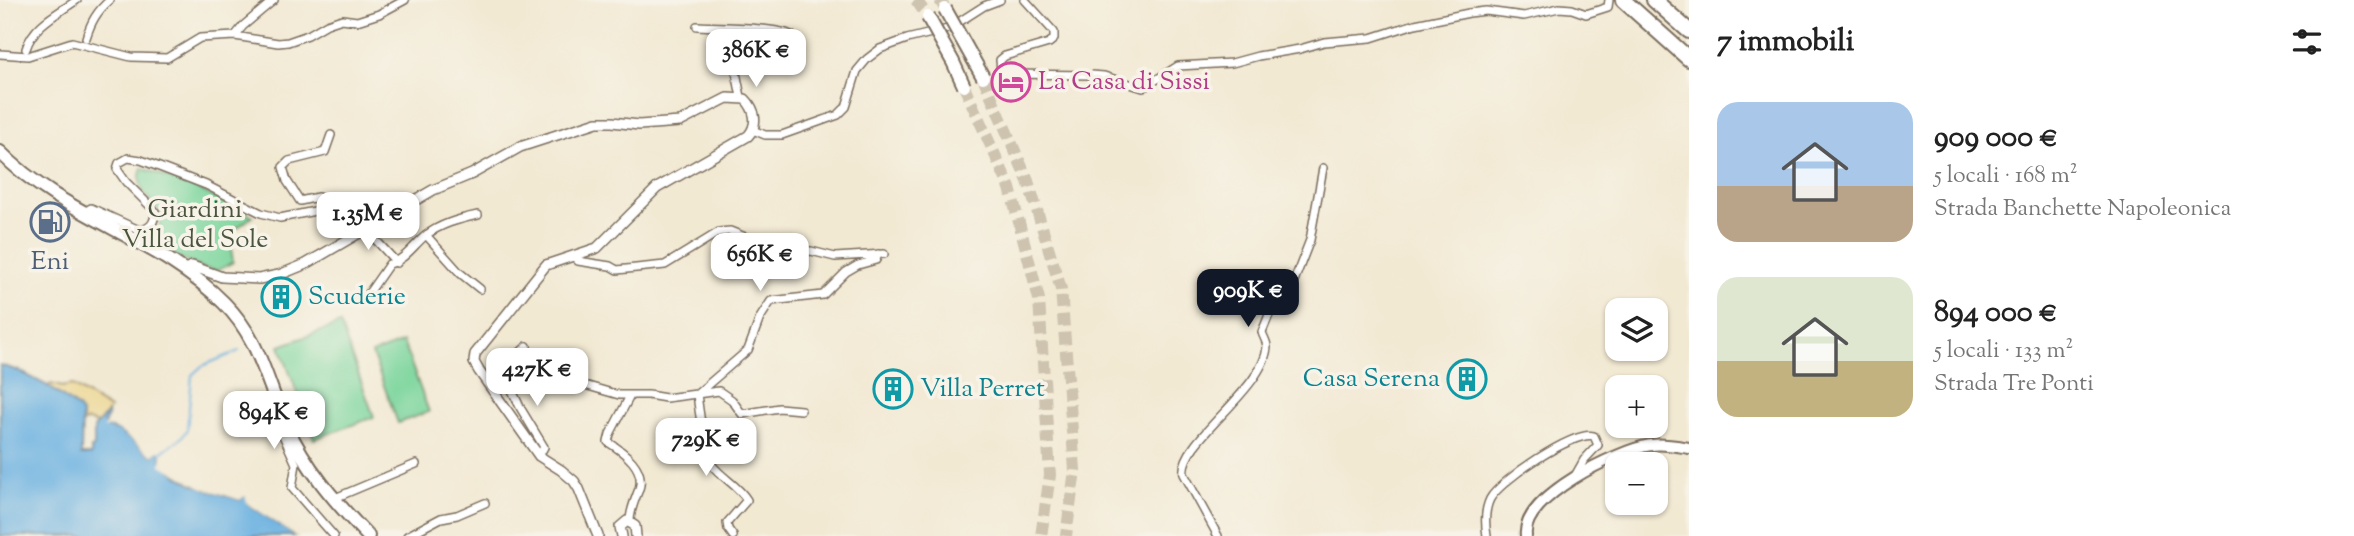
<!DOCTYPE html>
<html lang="it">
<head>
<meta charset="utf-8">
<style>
  :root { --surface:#fff; --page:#f2f2f2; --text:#222; --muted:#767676; --accent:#111827 }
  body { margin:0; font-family:"Sorts Mill Goudy",serif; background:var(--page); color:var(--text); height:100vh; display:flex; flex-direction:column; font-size:26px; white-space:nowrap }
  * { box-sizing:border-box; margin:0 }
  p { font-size:23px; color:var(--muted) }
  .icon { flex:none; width:38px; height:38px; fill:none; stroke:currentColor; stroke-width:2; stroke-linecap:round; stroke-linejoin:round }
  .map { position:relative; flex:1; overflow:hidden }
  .sheet { display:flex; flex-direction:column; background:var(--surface); width:665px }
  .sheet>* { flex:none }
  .buttons { position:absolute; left:1605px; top:298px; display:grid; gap:14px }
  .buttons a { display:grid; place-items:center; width:63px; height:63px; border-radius:14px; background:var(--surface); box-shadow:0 2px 5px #0004; font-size:35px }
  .price { position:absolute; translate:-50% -60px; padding:0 16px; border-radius:14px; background:#fff; color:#222; font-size:23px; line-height:46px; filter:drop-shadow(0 2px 4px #0008) }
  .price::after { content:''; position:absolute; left:50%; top:42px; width:21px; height:16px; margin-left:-10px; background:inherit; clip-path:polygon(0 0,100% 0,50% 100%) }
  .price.active { background:var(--accent); color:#fff }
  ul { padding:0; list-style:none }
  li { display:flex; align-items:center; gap:21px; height:175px; padding:0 28px }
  li span { display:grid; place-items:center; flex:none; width:196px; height:140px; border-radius:21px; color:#555 }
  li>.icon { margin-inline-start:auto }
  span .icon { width:84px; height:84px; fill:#fffc; stroke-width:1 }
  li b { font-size:30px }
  h2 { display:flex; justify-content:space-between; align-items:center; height:84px; padding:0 28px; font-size:30px }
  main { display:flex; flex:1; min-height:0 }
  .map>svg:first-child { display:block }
</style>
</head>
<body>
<main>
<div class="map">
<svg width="1689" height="536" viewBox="0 0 1689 536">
  <rect width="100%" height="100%" fill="#f7f3e8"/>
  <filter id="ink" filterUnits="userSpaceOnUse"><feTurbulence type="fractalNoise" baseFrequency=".0143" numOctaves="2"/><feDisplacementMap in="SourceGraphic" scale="14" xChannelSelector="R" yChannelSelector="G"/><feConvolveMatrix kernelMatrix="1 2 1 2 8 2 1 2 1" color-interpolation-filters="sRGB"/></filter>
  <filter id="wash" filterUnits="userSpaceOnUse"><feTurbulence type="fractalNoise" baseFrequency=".00686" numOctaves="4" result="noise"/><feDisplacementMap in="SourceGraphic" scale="28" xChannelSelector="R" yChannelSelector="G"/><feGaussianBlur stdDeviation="1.57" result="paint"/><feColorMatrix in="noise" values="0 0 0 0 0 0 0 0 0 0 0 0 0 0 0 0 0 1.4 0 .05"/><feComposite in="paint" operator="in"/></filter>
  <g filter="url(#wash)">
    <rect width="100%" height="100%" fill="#f2e9d3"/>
    <path fill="#7ad59c" stroke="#5a805d" stroke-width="2" d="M142,168l54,20 57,28 -24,18 4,28c-4,2 -11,7 -15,8 -20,2 -53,-21 -69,-31l11,-14 1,-12c-12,-14 -27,-26 -19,-45z
      M340,324l34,93 -60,22 -34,-93z
      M403,342l26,70 -31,11 -26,-69z"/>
    <path fill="#eeda9e" stroke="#94825e" stroke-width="2" d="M51,384l11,3 9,-2 39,24 -12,15 -10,-3 -6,1v-8l-34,-28z"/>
    <path fill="#6bb1e1" stroke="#536e80" stroke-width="2" d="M0,365l19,6 29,15 30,22 4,6 -1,41h10v-7l3,-1v-19l15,-16v4l-5,7 3,5 12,3 34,25 4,-5 5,3 -1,5c14,23 54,33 79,41l4,-4 3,1v6l48,33h-295z"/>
    <path fill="#f2e9d3" d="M110,409l3,8 -5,7 13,4 32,24 4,-5 7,4 1,12 4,3 36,18 34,12 7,-3 4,3v4l49,36h-4l-48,-33 -2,-7 -5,4 -37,-12 -42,-23 1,-11 -4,-3 -5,5 -34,-25 -9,-4 -6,2 5,-13 -1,-5z"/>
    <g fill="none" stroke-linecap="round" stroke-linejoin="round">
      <path stroke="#6bb1e1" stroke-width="2" d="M160,453l21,-15 6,-8 5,-55 10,-9 37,-15"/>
    </g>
  </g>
  <g filter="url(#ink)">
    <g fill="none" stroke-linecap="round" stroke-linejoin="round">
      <path stroke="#cdc3af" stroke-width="12" stroke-dasharray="12 6" stroke-linecap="butt" d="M916,0l12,17
        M940,0l5,9
        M983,77l45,104 33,108 14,181 -9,66
        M964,86l46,102 29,111 11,176 -9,61"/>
      <g stroke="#7b6d5d" stroke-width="10">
        <path id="minor" d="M1025,0l29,32v7l-5,4 -44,13 -5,4 1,10 7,4 83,1 13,1 39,12 35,-22 54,-3 26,-7 42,-7 24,-7 47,-4 44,-14 54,-11 17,-2 38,5 35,-8 13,1 14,5 22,-7 1,-7
          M697,26c18,1 81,1 94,9 5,4 6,9 6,15 -16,15 -42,5 -60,16l-1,6 5,25
          M235,36l8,-10 31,-26
          M86,38c5,-16 11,-27 24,-38
          M26,49c7,-24 31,-35 51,-49
          M0,54l28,2 44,-14 59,15 36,1 33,-20 35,-2 43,7 10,-1 20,-7 19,-11 15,-5 15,2 22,-7 26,-14
          M753,130l12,5h17l56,-20 8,-8 11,-36 10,-12 13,-10 27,-10 41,-10 36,-23 16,-6
          M83,213l8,-5 48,22c11,-1 16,-7 16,-19l-29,-29 -9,-13 2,-6 9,-5 13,2 65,25 55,28 19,5 35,-7 7,-5 -1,-7 -3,-2 -18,4 -13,-20 -4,-14 6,-6 36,-9 6,-17
          M361,231l13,7 23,25
          M426,235l34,38 20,16
          M573,256l5,5 32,5 7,4 48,-5 54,-33 11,-1 56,22 25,-2 24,6 49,-3
          M364,300l25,-36c15,-3 25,-19 36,-28 15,-12 34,-17 53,-21
          M527,346c-9,9 -21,17 -22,30l16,33 23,38 -5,9
          M588,386l31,9h29l18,3 53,-7 13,9 10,14 37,-6 22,2
          M271,391l-3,11 28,62 -4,24 42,48
          M697,394l51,-44 12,-32 11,-17 52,-6 23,-23 12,-7 18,-5 2,-6
          M697,394c2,16 7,59 15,71 10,13 27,21 35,35l-20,23 1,6 5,7
          M630,396l-20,38 -2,8c16,10 38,26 31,47 -4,11 -9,21 -9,32
          M335,498l81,-34
          M407,536l34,-18 16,-3 28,-12
          M1218,536l-34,-62c-6,-32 80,-84 83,-127 0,-6 -4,-10 -5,-15l11,-27 16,-11 2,-5 19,-49 13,-72
          M1487,536c-2,-12 -3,-25 3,-37 9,-18 84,-69 104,-63l4,9 -14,15 -9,16"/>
      </g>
      <g stroke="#7b6d5d" stroke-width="12">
        <path id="tertiary" d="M185,269l7,-3 30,11 37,2 20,-4 27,-11 127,-74 39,-16 48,-27 77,-25h15l27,3 41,-3 47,-24 18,1c10,10 14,25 3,37l-91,52 -60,60 -51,17 -71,89 -1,8 5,9 60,85 22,14 13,11 5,8 19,47
          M622,536l-2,-9 7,-6 8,5 1,10"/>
      </g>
      <g stroke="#7b6d5d" stroke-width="14">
        <path id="secondary" d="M1526,536c-5,-39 92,-86 125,-91 12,-2 26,1 38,3"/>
      </g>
      <g stroke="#7b6d5d" stroke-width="16">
        <path id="primary" d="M0,152c65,66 160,86 224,151 37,37 41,77 62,122 19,42 50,78 82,111"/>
      </g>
      <g stroke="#7b6d5d" stroke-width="18">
        <path id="motorway" d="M1623,0l66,59
          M1654,0l35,31"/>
      </g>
      <use href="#minor" stroke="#fff" stroke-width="7"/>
      <use href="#tertiary" stroke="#fff" stroke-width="9"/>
      <use href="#secondary" stroke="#fff" stroke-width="10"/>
      <use href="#primary" stroke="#fff" stroke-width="12"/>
      <use href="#motorway" stroke="#fff" stroke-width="14"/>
      <g stroke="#7b6d5d" stroke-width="16" stroke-linecap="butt">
        <path id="trunk-bridge" d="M945,9l38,68
          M928,17l25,45 11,24"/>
      </g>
      <use href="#trunk-bridge" stroke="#fff" stroke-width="12"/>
    </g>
  </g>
  <defs>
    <g id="hotel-ring" transform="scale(2.0125)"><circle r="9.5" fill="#f7f3e8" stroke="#d1479c" stroke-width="1.5"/><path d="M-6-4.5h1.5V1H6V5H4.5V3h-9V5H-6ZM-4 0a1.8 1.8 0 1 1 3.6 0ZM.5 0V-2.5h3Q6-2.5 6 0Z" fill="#d1479c"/></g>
    <g id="fuel-ring" transform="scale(2.0125)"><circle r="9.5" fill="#f7f3e8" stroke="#5c6f8a" stroke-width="1.5"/><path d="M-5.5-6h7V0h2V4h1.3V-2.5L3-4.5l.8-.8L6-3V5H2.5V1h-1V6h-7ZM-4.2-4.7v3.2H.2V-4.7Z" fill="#5c6f8a"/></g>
    <g id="building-ring" transform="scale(2.0125)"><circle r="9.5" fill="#f7f3e8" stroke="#0f9aa8" stroke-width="1.5"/><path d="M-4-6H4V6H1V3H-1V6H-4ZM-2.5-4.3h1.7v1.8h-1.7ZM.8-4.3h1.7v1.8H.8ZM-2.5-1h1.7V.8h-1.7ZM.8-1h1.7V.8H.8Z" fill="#0f9aa8"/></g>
  </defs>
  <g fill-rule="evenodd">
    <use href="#hotel-ring" x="1011" y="82"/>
    <use href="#fuel-ring" x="50" y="222"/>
    <use href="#building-ring" x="281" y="297"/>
    <use href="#building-ring" x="1467" y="379"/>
    <use href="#building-ring" x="893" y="389"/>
  </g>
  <g text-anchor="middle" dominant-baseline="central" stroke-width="7" stroke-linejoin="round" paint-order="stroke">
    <g font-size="26" fill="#b23c85" stroke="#f7f3e8" text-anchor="start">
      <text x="1038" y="82">La Casa di Sissi</text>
    </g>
    <g font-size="26" fill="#4b553e" stroke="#f7f3e8">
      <text x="195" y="210">Giardini<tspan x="195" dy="30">Villa del Sole</tspan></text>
    </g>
    <g font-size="26" fill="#4e5e75" stroke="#f7f3e8">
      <text x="50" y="262">Eni</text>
    </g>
    <g font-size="26" fill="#0d838f" stroke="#f7f3e8" text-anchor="start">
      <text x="308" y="297">Scuderie</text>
      <text x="1440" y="379" text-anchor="end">Casa Serena</text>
      <text x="920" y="389">Villa Perret</text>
    </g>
  </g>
</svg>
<div class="buttons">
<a><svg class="icon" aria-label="layers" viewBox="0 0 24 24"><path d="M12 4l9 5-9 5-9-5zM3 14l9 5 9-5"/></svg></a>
<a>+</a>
<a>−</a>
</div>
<b class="price" style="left:756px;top:89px">386K €</b>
<b class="price" style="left:368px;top:252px">1.35M €</b>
<b class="price" style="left:760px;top:293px">656K €</b>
<b class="price active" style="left:1248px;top:329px">909K €</b>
<b class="price" style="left:537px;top:408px">427K €</b>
<b class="price" style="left:274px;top:451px">894K €</b>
<b class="price" style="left:706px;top:478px">729K €</b>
</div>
<section class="sheet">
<h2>7 immobili<svg class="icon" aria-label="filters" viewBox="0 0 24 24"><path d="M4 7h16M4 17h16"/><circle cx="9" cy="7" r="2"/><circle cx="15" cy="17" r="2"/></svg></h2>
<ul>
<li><span style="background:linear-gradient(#a9c7e8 60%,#b9a48a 0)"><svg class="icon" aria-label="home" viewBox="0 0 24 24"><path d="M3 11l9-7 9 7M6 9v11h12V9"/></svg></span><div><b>909 000 €</b><p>5 locali · 168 m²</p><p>Strada Banchette Napoleonica</p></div></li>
<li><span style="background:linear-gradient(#dfe7d0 60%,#c2b280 0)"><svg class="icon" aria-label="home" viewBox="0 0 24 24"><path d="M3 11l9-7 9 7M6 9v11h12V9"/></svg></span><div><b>894 000 €</b><p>5 locali · 133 m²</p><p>Strada Tre Ponti</p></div></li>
</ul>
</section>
</main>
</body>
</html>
